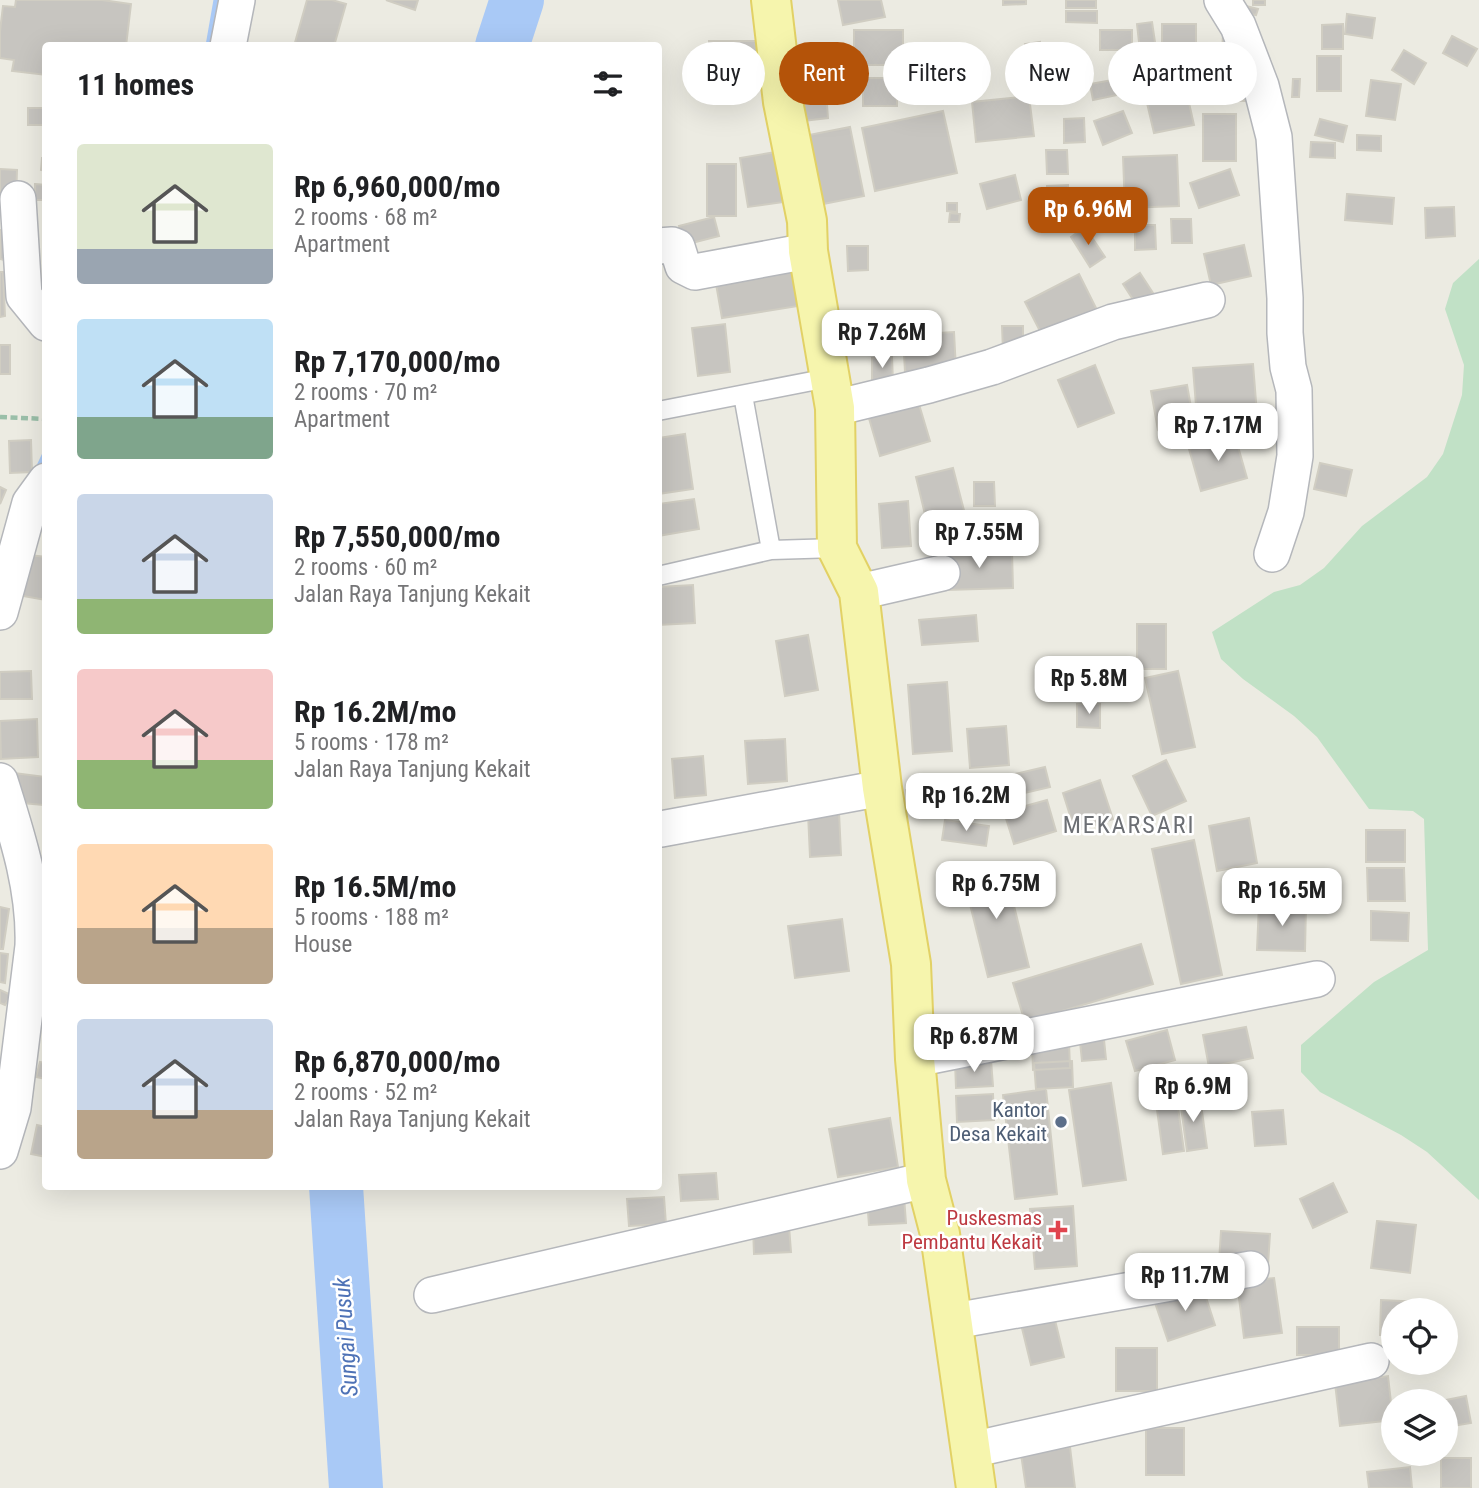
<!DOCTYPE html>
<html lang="en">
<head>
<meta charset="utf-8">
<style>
  :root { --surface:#fff; --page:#f6f6f6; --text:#202124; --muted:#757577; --accent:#b45309 }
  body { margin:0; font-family:"Roboto Condensed",sans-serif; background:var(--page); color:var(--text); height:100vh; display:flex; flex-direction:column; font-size:26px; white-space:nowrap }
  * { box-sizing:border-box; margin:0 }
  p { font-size:23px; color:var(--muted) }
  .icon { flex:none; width:38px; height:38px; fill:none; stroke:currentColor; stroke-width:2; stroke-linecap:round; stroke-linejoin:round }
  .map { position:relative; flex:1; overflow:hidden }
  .panel { position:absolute; left:42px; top:42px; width:620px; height:1148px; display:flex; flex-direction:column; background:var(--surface); border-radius:7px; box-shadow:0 7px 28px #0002 }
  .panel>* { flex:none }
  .top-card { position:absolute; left:682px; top:42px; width:665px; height:63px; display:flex; gap:14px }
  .fabs { position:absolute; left:1381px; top:1298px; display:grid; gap:14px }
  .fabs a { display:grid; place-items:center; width:77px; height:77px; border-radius:50%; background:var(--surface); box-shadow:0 7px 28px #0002; font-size:35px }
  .price { position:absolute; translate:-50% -60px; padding:0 16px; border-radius:14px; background:#fff; color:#222; font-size:23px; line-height:46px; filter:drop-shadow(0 2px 4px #0008) }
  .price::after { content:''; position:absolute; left:50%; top:42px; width:21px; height:16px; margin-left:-10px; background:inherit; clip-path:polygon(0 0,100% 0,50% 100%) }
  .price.active { background:var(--accent); color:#fff }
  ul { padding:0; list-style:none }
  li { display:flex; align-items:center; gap:21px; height:175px; padding:0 35px }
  li span { display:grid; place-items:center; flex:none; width:196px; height:140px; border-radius:7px; color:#555 }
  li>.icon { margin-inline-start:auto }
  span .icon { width:84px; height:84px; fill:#fffc; stroke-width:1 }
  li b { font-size:30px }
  h2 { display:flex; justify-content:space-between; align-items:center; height:84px; padding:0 35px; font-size:30px }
  .chip { padding:0 24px; border-radius:32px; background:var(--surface); box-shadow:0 7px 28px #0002; font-size:24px; line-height:63px }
  .chip.active { background:var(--accent); color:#fff }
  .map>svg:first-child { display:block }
</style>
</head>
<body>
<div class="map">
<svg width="1479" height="1488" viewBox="0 0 1479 1488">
  <rect width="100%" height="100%" fill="#ecebe2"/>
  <path fill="#c1e1c6" d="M1479,259v941l-52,-48 -26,-17 -81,-43 -19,-20v-27l73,-63 54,-32 -4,-131 -11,-8 -44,-2 -52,-72 -23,-21 -51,-37 -22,-20 -9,-27 62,-40 26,-7 24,-17 38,-42 65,-49 16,-23 19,-59 2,-30 -19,-56 8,-26z"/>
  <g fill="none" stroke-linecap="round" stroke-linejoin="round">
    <path stroke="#a9c9f6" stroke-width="9" d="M210,46l8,-46
      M37,475l9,-19"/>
    <path stroke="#a9c9f6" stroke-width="54" d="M502,46l15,-46
      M336,1186l20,302"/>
  </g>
  <path fill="#c7c5c0" stroke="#d0cdc2" stroke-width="2" d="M16,0h86l29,4 -5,42h-80v29l-34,-4 2,-11 -14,-2v-27l3,-25 12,1z
    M307,0h25l14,4 -12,42h-40z
    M386,0h32l-3,10z
    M838,0h43l4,17 -42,8z
    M1003,0h23v4l-23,1z
    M1066,0h30v8h-30z
    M1253,0h12v5h-12z
    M1246,6l12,3 -2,6 -11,-2z
    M1066,11h31v12l-31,-1z
    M1347,14l28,4 -3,20 -27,-4z
    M1152,22l4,27 -16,2 -3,-27z
    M1162,24h34v56h-34z
    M1343,24v25h-21v-24z
    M854,30h49v35h-49z
    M1100,30h32v20h-32z
    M1223,35l11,17h-12z
    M1452,36l25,13 -10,17 -24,-13z
    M709,41h50v24h-50z
    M1040,42l3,31 -15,1 -3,-30z
    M1404,50l22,13 -12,21 -22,-14z
    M1050,53h33v25h-33z
    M1317,56h24v35h-24z
    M1217,77l30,1 -1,23 -30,-1z
    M863,78h34v28h-34z
    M1293,79h7l-1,18h-7z
    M1113,80l4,15 -24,5 -3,-16z
    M1371,80l30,4 -6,36 -29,-4z
    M826,91l2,27 -33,4 -2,-27z
    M1187,94l7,31 -40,8 -7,-30z
    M1029,96l5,40 -58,6 -4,-40z
    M28,108h18v17h-18z
    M943,111l14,62 -82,18 -13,-63z
    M1123,111l9,22 -29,12 -9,-24z
    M1203,114h33v47h-33z
    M1084,118l1,24 -21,1v-24z
    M1320,119l27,7 -4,16 -28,-7z
    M850,127l14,69 -41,8 -14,-69z
    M1357,135l24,1v15l-24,-1z
    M1311,142l24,1v15l-25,-1z
    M1046,150h21l1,24h-21z
    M776,152l8,50 -36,5 -8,-49z
    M1177,155l2,51 -54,2 -2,-51z
    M42,158h4v13l-5,-1z
    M707,164h29v52h-29z
    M0,169l17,1 -1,30h-16z
    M1230,169l9,26 -40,13 -9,-25z
    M1015,175l6,25 -34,9 -7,-25z
    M35,184l11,1v15h-11z
    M1068,185v24l-21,1v-24z
    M1347,194l47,4 -2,26 -47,-4z
    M1086,196h21v24l-20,1z
    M947,203h10v9l-10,-1z
    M1454,207l1,29 -29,2 -1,-30z
    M950,213l10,1 -1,8h-10z
    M714,217l5,19 -35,9 -5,-19z
    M1171,219h20l1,24h-20z
    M1135,225h20l1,24 -21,1z
    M1085,227l20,30 -15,10 -19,-30z
    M0,230l16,4 -7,27 -9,-2z
    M1244,245l7,31 -40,9 -7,-31z
    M847,246h21v24l-20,1z
    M791,266l7,40 -76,12 -7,-40z
    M0,272h3l2,44 -5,1z
    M1140,273l13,20 -17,11 -13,-20z
    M1079,274l18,36 -54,27 -18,-35z
    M725,324l5,48 -32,4 -6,-48z
    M1002,326h21v24l-20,1z
    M954,332l2,38 -51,2 -2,-37z
    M0,345h10v29h-10z
    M892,357l1,25h-21v-24z
    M1253,364l4,50 -60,4 -4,-50z
    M1095,365l19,48 -36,14 -20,-47z
    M1187,385l7,39 -36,6 -7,-39z
    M918,401l12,40 -50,15 -12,-41z
    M685,434l8,55 -35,5v-56z
    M1235,436l12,42 -46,13 -12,-42z
    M31,440l1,32 -22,1 -1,-32z
    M1320,463l32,7 -6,26 -32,-7z
    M953,468l14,54 -38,9 -13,-54z
    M974,482h20l1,24h-21z
    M0,487l6,3 -6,14z
    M694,499l5,30 -41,7v-32z
    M908,501l3,45 -29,2 -3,-44z
    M1012,551l1,37 -67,2 -1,-38z
    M29,555l17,2v43l-23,-4z
    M693,585l2,38 -37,2v-38z
    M976,615l2,26 -56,4 -3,-25z
    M1137,624h29v45h-29z
    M808,635l10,55 -33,6 -9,-55z
    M1075,657h45v40h-45z
    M31,671l1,28h-32v-27z
    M1178,671l17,76 -33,7 -17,-76z
    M947,682l5,69 -39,3 -5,-69z
    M1077,704h23v24l-23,-1z
    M37,719l1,38 -37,2 -1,-38z
    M1006,726l3,39 -39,3 -3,-39z
    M785,739l2,42 -39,3 -3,-43z
    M703,756l3,39 -31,3 -3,-39z
    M1166,760l20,41 -34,15 -19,-40z
    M1045,767l5,20 -81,19 -5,-20z
    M14,773l32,4 -3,28 -32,-3z
    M1100,780l13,39 -38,12 -12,-38z
    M941,782l5,24 -36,7 -4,-23z
    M1047,800l9,31 -42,13 -10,-32z
    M839,812l2,43 -31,2 -2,-44z
    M1249,818l8,45 -40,8 -8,-45z
    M945,820l44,6 -3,20 -44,-6z
    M1366,830h39v32h-39z
    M1194,840l28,135 -41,9 -29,-135z
    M1004,865l25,102 -41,10 -25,-101z
    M1367,868h37l1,33h-37z
    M1259,904l47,1 -1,46 -48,-1z
    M0,907l9,2 -6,40h-3z
    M1371,911l38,2 -1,28 -37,-1z
    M842,919l7,52 -54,7 -7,-52z
    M1141,944l12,40 -128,38 -12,-39z
    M0,953l8,1 -3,29 -5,-1z
    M0,990l11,5 -6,10 -5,-2z
    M1246,1027l7,31 -44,9 -6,-32z
    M1103,1030l3,29 -24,2 -3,-29z
    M1167,1030l8,30 -40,11 -9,-30z
    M1069,1042l1,26 -37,2 -1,-26z
    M991,1060l2,26 -37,2 -1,-26z
    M1072,1061l1,26 -37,2 -2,-26z
    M40,1062l6,1v16l-10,-2z
    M1111,1083l15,97 -43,6 -14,-96z
    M1046,1089l11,105 -42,5 -12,-104z
    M993,1094l1,26 -37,2 -1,-26z
    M1200,1097l7,51 -20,3 -7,-51z
    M1177,1100l7,51 -21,3 -7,-52z
    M1283,1110l3,34 -31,2 -3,-34z
    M890,1118l8,49 -60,10 -9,-48z
    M37,1125l9,2v30l-15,-3z
    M716,1173l2,26 -37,2 -2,-26z
    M1333,1183l14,29 -34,16 -13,-29z
    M664,1197l2,27 -37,2 -2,-27z
    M904,1197l2,26 -37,2 -2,-26z
    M1073,1206l4,60 -42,3 -5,-60z
    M1377,1221l39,4 -6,48 -39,-5z
    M789,1226l2,26 -37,2 -1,-26z
    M1221,1231l49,3 -2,31 -49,-3z
    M1274,1278l8,55 -38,5 -7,-56z
    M1202,1285l13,40 -47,16 -14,-41z
    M1381,1300l41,2v9h-29v24h-13z
    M1053,1312l11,45 -33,8 -11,-45z
    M1297,1327h42v28h-42z
    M1116,1348h41v43h-41z
    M1388,1376l5,44 -53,6 -5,-43z
    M1466,1396l5,27 -25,4v-25h-10z
    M1146,1428h38v47h-38z
    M1070,1447l5,41h-49l-5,-34z
    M1441,1458h30v30h-30z
    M1410,1467l2,21h-43l-2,-16z"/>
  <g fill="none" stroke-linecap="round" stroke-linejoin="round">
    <g stroke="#b5b7bb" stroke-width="21">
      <path id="lane" d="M743,395l28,155
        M658,411l170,-33
        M658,576l113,-26 66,-2"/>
    </g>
    <g stroke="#b5b7bb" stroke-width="38">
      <path id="street" d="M1222,0l16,26 23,60 13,51 11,161v35l3,34 6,23 1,66 -9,56 -14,42
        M228,46l9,-46
        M18,199l6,97 22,27
        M658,246l14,-1 5,2 6,19 12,6 113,-21
        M835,408l94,-23 63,-18 121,-45 94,-22
        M859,592l83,-19
        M0,612l30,-109 16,-22
        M0,781c17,54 35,108 33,165l-20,162 -13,43
        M661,829l221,-41
        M915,1059l402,-80
        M432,1295l494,-115
        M954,1321l297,-52
        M971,1450l400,-89"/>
    </g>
    <g stroke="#e2d165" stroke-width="42">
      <path id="primary" d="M771,0l12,102 24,119 1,30 27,157 2,140 22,44 23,196 29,176 4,95 11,121 14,54 36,254"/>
    </g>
    <path stroke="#9abfa9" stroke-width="4.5" stroke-dasharray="7 3.5" stroke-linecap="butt" d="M0,417l46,2"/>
    <use href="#lane" stroke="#fff" stroke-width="18"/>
    <use href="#street" stroke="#fff" stroke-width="35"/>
    <use href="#primary" stroke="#f6f5ad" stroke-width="38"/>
  </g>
  <circle fill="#5c6f8a" stroke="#fff" stroke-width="2.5" cx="1061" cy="1122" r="7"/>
  <path fill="#e0444e" stroke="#fff" stroke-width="2.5" d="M1054.5 1219.5h7v7h7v7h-7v7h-7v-7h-7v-7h7z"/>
  <g text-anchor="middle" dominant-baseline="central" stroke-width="5" stroke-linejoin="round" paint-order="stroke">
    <g font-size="21" fill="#4e5e75" stroke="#fff" text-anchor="end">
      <text x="1047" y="1110">Kantor<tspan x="1047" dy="24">Desa Kekait</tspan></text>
    </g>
    <g font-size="21" fill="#be3a42" stroke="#fff" text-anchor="end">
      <text x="1042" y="1218">Puskesmas<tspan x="1042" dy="24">Pembantu Kekait</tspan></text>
    </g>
    <g font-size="23" font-style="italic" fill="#4e72b6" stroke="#fff">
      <text transform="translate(346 1337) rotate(-94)">Sungai Pusuk</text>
    </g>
    <g font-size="24" letter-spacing="2" fill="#6c6f74" stroke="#fff">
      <text x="1129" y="825">MEKARSARI</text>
    </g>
  </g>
</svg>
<div class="fabs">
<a><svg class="icon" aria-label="locate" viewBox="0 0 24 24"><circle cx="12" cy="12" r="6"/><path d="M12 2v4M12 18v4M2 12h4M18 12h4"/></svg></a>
<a><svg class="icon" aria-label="layers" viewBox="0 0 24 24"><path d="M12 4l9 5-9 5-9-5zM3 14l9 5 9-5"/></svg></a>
</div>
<b class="price active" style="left:1088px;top:247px">Rp 6.96M</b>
<b class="price" style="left:882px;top:370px">Rp 7.26M</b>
<b class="price" style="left:1218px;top:463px">Rp 7.17M</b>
<b class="price" style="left:979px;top:570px">Rp 7.55M</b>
<b class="price" style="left:1089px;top:716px">Rp 5.8M</b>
<b class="price" style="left:966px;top:833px">Rp 16.2M</b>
<b class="price" style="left:996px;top:921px">Rp 6.75M</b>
<b class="price" style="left:1282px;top:928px">Rp 16.5M</b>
<b class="price" style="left:974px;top:1074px">Rp 6.87M</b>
<b class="price" style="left:1193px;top:1124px">Rp 6.9M</b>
<b class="price" style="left:1185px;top:1313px">Rp 11.7M</b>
<div class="top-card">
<a class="chip">Buy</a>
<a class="chip active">Rent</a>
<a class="chip">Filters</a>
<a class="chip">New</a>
<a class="chip">Apartment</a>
</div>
<section class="panel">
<h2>11 homes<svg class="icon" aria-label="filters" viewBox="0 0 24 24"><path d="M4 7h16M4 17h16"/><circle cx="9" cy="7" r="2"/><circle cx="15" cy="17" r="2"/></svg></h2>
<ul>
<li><span style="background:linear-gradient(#dfe7d0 75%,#9aa5b1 0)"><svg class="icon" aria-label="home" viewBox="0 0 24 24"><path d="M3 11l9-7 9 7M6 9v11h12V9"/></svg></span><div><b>Rp 6,960,000/mo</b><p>2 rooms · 68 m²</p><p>Apartment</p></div></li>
<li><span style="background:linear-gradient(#bfe0f5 70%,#7fa58c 0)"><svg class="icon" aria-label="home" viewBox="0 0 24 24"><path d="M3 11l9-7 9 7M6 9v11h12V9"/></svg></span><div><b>Rp 7,170,000/mo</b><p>2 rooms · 70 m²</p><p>Apartment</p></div></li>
<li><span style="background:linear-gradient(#c9d6e8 75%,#8fb573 0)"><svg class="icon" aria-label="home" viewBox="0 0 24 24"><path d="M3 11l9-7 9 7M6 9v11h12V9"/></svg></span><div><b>Rp 7,550,000/mo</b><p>2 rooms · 60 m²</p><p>Jalan Raya Tanjung Kekait</p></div></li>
<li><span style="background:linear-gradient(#f6c9c9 65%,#8fb573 0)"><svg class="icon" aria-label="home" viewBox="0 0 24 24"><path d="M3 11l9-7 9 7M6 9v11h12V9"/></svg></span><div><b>Rp 16.2M/mo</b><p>5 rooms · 178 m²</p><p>Jalan Raya Tanjung Kekait</p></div></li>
<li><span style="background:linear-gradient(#ffd9b3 60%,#b9a48a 0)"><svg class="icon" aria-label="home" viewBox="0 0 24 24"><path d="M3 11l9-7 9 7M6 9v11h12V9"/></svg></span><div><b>Rp 16.5M/mo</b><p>5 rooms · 188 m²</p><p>House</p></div></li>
<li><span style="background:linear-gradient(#c9d6e8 65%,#b9a48a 0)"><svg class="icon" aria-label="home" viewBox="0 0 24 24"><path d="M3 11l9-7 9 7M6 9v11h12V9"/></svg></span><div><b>Rp 6,870,000/mo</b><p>2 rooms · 52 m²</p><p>Jalan Raya Tanjung Kekait</p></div></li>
</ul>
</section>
</div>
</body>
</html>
